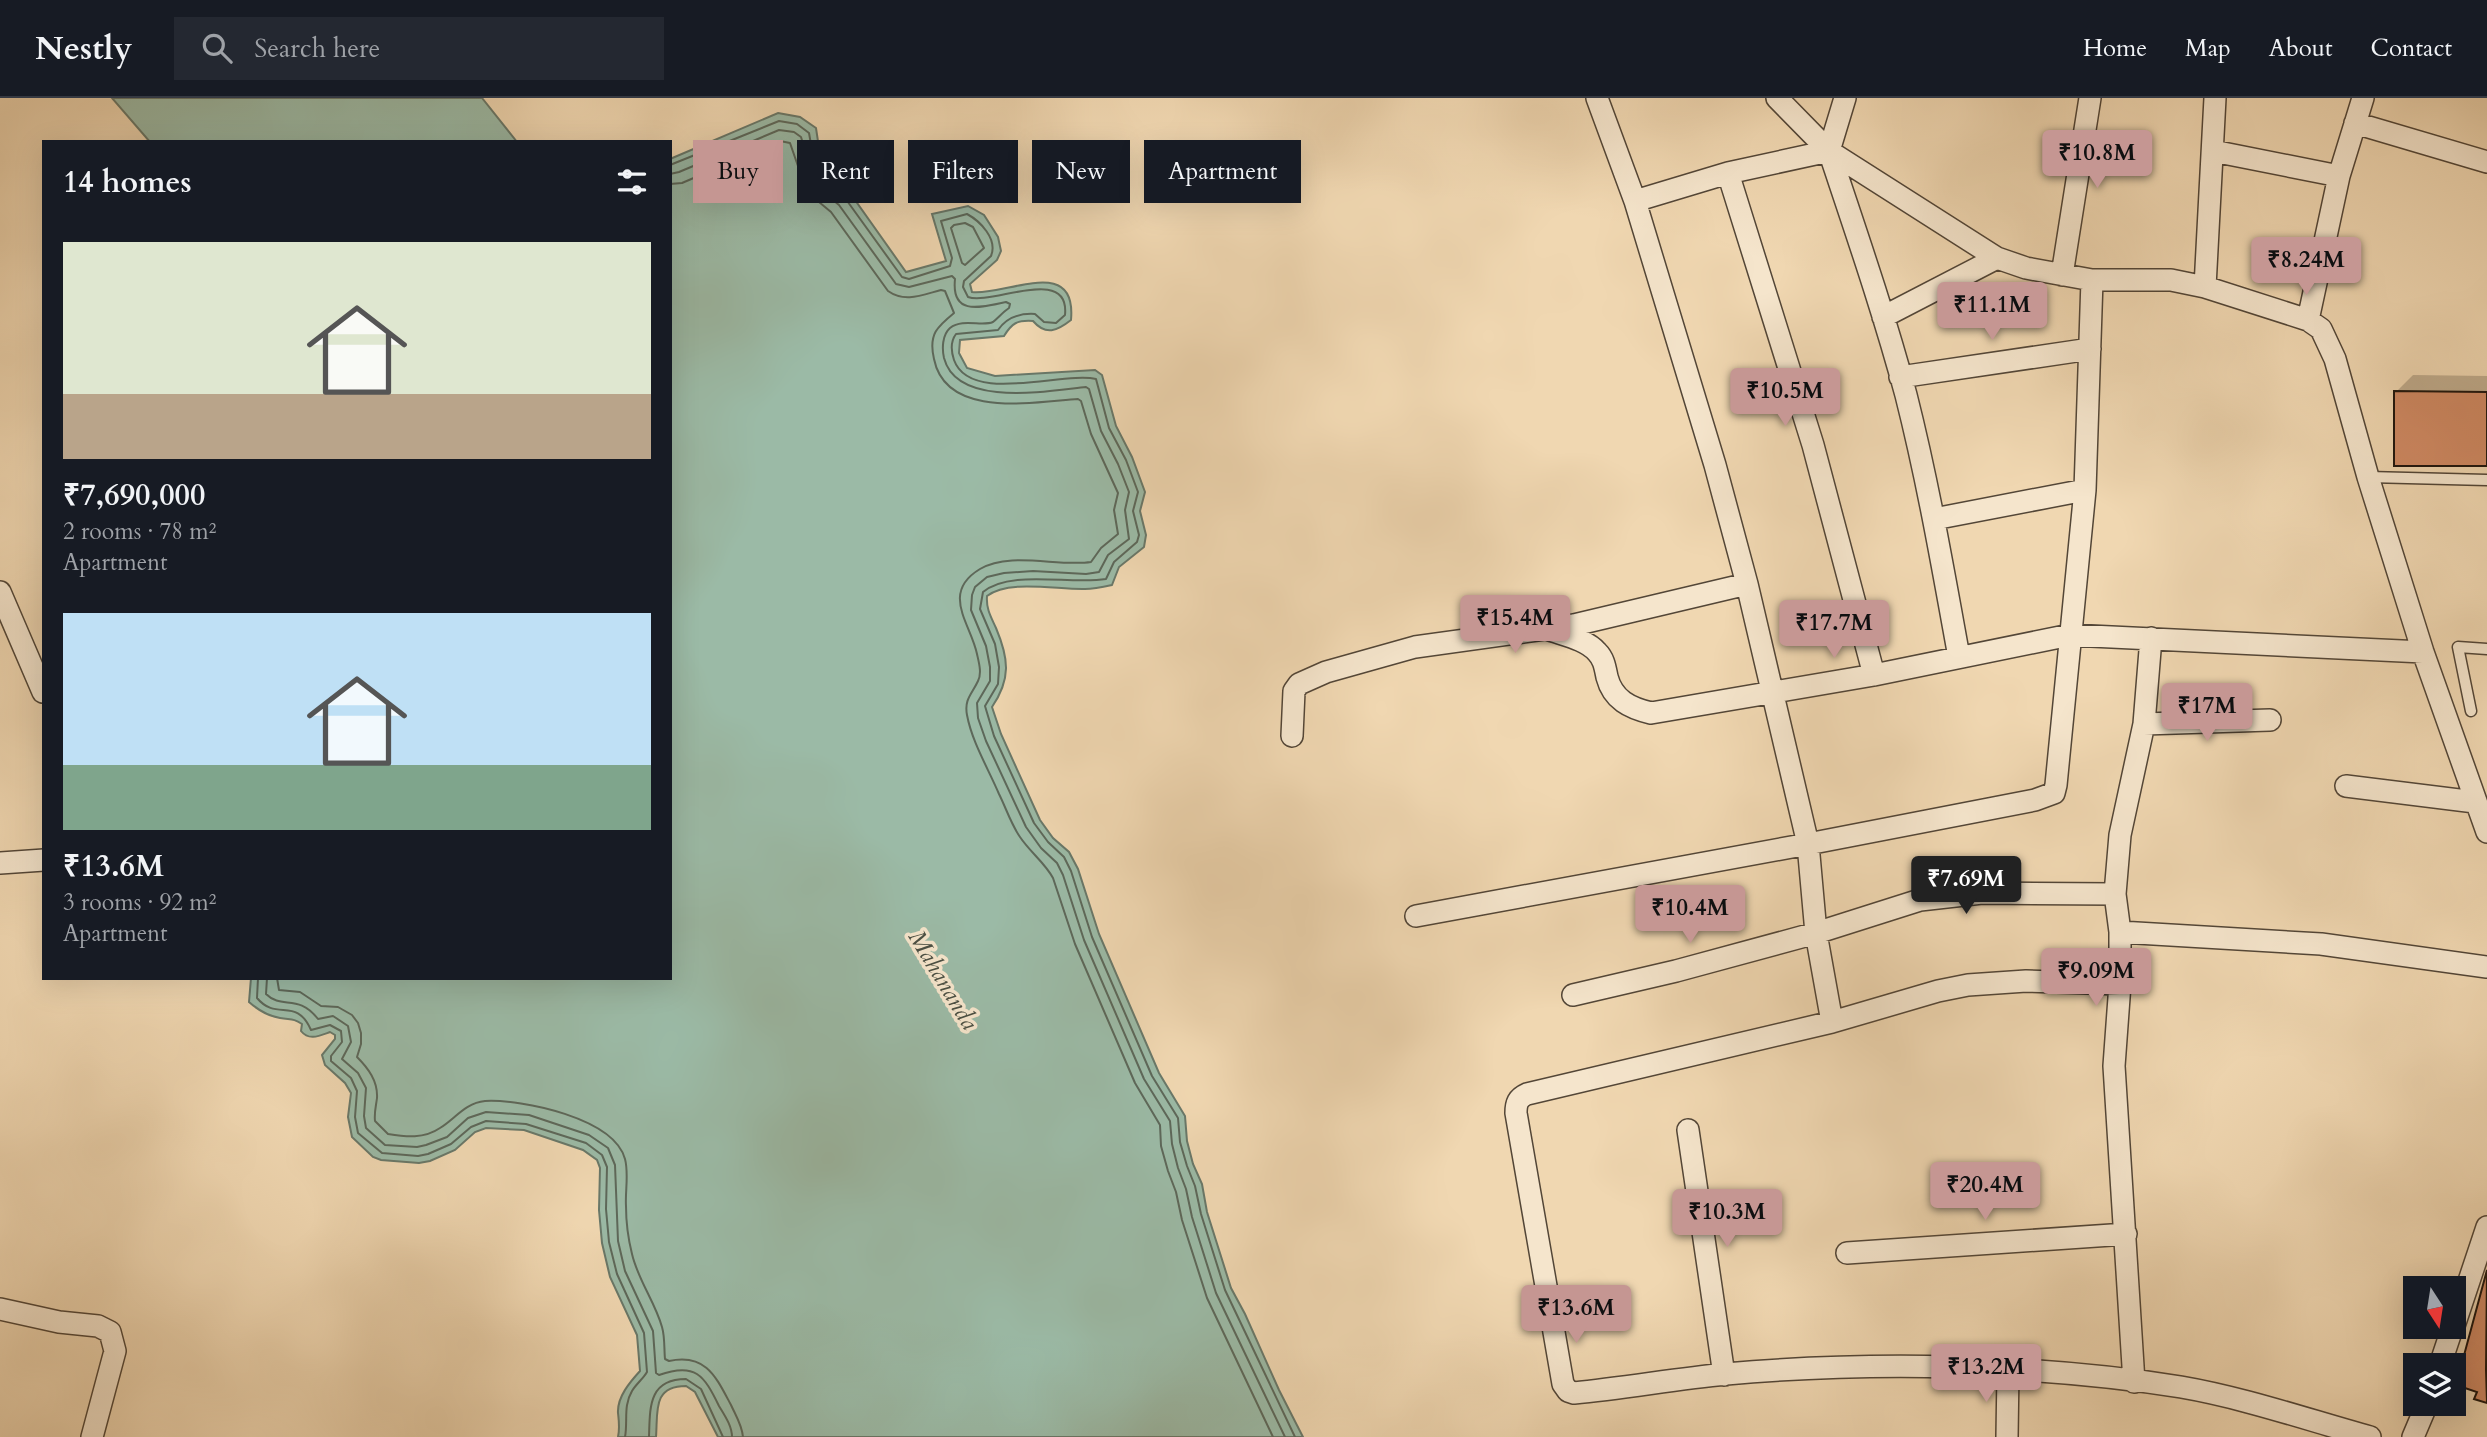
<!DOCTYPE html>
<html lang="en">
<head>
<meta charset="utf-8">
<style>
  :root { --surface:#171b24; --page:#242831; --text:#f1f3f6; --muted:#9ea1a6; --line:#363941; --accent:#c59692 }
  body { margin:0; font-family:Cardo,serif; background:var(--page); color:var(--text); height:100vh; display:flex; flex-direction:column; font-size:26px; white-space:nowrap }
  * { box-sizing:border-box; margin:0 }
  p { font-size:23px; color:var(--muted) }
  .icon { flex:none; width:38px; height:38px; fill:none; stroke:currentColor; stroke-width:2; stroke-linecap:round; stroke-linejoin:round }
  .map { position:relative; flex:1; overflow:hidden }
  .side { position:absolute; left:42px; top:42px; width:630px; height:840px; display:flex; flex-direction:column; background:var(--surface); border-radius:0px; box-shadow:0 7px 28px #0002 }
  .side>* { flex:none }
  .banner { position:absolute; left:693px; top:42px; width:665px; height:63px; display:flex; gap:14px }
  .needle { width:46px; rotate:168deg }
  .fabs { position:absolute; left:2403px; top:1178px; display:grid; gap:14px }
  .fabs a { display:grid; place-items:center; width:63px; height:63px; border-radius:0px; background:var(--surface); box-shadow:0 7px 28px #0002; font-size:35px }
  .price { position:absolute; translate:-50% -60px; padding:0 16px; border-radius:7px; background:var(--accent); color:#111; font-size:23px; line-height:46px; filter:drop-shadow(0 2px 4px #0008) }
  .price::after { content:''; position:absolute; left:50%; top:42px; width:21px; height:16px; margin-left:-10px; background:inherit; clip-path:polygon(0 0,100% 0,50% 100%) }
  .price.on { background:#222; color:#fff }
  ul { padding:0; list-style:none }
  li { display:grid; align-content:center; gap:14px; height:371px; padding:0 21px }
  li span { display:grid; place-items:center; height:217px; border-radius:0px; color:#555 }
  li>.icon { margin-inline-start:auto }
  span .icon { width:126px; height:126px; fill:#fffc; stroke-width:1 }
  li b { font-size:30px }
  h2 { display:flex; justify-content:space-between; align-items:center; height:84px; padding:0 21px; font-size:30px }
  .chip { padding:0 24px; border-radius:0px; background:var(--surface); box-shadow:0 7px 28px #0002; font-size:24px; line-height:63px }
  .chip.on { background:var(--accent); color:#111 }
  header { display:flex; align-items:center; gap:42px; box-sizing:border-box; height:98px; padding:0 35px; background:var(--surface); border-bottom:2px solid var(--line) }
  header strong { font-size:33px }
  nav { display:flex; gap:38px; margin-inline-start:auto; font-size:24px }
  .search { width:490px; height:63px; background:var(--page); display:flex; align-items:center; gap:18px; box-sizing:border-box; padding:0 24px; border-radius:0px; color:var(--muted); font-size:26px }
  .map>svg:first-child { display:block }
</style>
</head>
<body>
<header>
<strong>Nestly</strong>
<div class="search"><svg class="icon" aria-label="search" viewBox="0 0 24 24"><circle cx="10" cy="10" r="6"/><path d="M15 15l6 6"/></svg>Search here</div>
<nav><a>Home</a><a>Map</a><a>About</a><a>Contact</a></nav>
</header>
<div class="map">
<svg width="2487" height="1339" viewBox="0 0 2487 1339">
  <rect width="100%" height="100%" fill="#f0d7b1"/>
  <filter id="stains"><feTurbulence type="fractalNoise" baseFrequency=".00286" numOctaves="4"/><feColorMatrix values="0 0 0 0 .2 0 0 0 0 .09 0 0 0 0 .02 0 0 0 .5 -.17"/></filter>
  <radialGradient id="worn" r=".72"><stop offset=".6" stop-color="#630" stop-opacity="0"/><stop offset="1" stop-color="#630" stop-opacity=".3"/></radialGradient>
  <path fill="#9bbaa6" stroke="#697869" stroke-width="2" d="M112,0h370l35,44h-367z
    M778,15l22,4 16,11 3,20 10,29 21,16 56,79 40,-11 -14,-47 36,-8 16,9 14,22 3,14 -4,9 -27,24 2,8c34,4 105,-38 99,28 -14,11 -25,16 -38,1 -16,-1 -21,2 -29,15l-44,4 -1,13 8,15 28,8 100,-6 7,5 14,51 16,31 13,35 -5,19 6,24 -2,12 -25,20 -7,18c-9,2 -18,4 -27,4 -27,1 -76,-10 -98,7 -1,13 4,21 9,32 13,31 15,51 -4,79l9,27 39,86 13,18 16,14 9,17 21,65 60,139 26,43 2,25 6,23 9,20 5,28 24,76 14,26 34,76 24,47h-585l-23,-45 -9,-6c-34,0 -28,26 -30,51h-38c2,-9 1,-15 0,-24 -1,-16 12,-31 22,-42l-3,-36 -27,-58 -8,-34 -3,-33 1,-42 -3,-8 -14,-10 -59,-20 -38,-2 -11,4 -20,18 -25,11 -11,2 -38,-3 -8,-3 -21,-20 -4,-20 3,-24 -6,-10 -20,-18 -3,-10 13,-16v-4l-5,-3c-11,4 -21,9 -29,-1l1,-7c-9,-6 -11,-4 -22,-6 -12,-2 -22,-8 -31,-16l2,-24h419v-819z"/>
  <path fill="#0003" d="M2413,277l74,1v89l-91,-73z
    M2487,1179v125l-11,-4 3,-7 -21,-7z"/>
  <g fill="none" stroke-linecap="round" stroke-linejoin="round">
    <path stroke="#5d685a" stroke-width="2" d="M670,67l109,-44 18,3 12,9 3,17 11,31 22,17 57,79 7,2 41,-13 2,-8 -11,-37 26,-7c13,7 31,25 24,42l-27,25 -1,6 5,10c23,9 102,-33 97,18l-9,8 -12,-1 -9,-8c-16,-1 -28,3 -37,16l-42,4c-6,8 -5,17 -2,26 16,45 110,11 142,19l13,49 17,32 12,32 -5,19 6,24 -2,7 -23,20 -8,17c-35,6 -96,-10 -123,13l-3,17 15,35 4,23 -1,17 -13,22 9,30 40,87 14,19 16,15 7,14 21,66 60,139 26,42 2,24 7,24 8,20 6,28 24,76 70,147
      M670,76l9,-2 100,-42 15,2 7,5 15,49 23,19 57,79 13,3 43,-11 3,3c-4,38 27,28 51,23l4,2 -1,4c-6,4 -11,10 -16,14 -11,5 -30,-4 -43,6 -8,7 -8,21 -6,30 13,50 104,33 142,29l3,2 12,42 17,33 11,28 -4,18 4,29 -21,16 -9,17 -13,2 -53,-3 -29,2 -17,4 -12,10 -3,8 -1,15 15,36 4,21v14l-13,22 1,15 8,23 40,86 15,21 16,15 6,12 21,65 60,139 26,42 2,23 6,24 8,21 6,28 24,76 69,144
      M670,86l12,-1 98,-42 10,2 17,49 24,20 57,79c17,12 34,4 53,-1l4,1 9,22c-16,13 -26,21 -20,46 12,60 100,43 144,40l3,2 10,33 27,59 -4,17 4,24 -17,14 -10,14c-33,5 -81,-11 -111,7 -40,24 -9,55 -3,85 2,9 5,19 1,27 -6,13 -14,18 -11,34 5,27 21,53 32,79 7,14 12,30 21,43 10,15 25,26 33,41l22,66 60,139 25,42 1,21 7,25 8,21 6,28 25,78 66,139
      M965,125l8,4 11,21 -19,17 -3,-2 -11,-35 3,-3z
      M258,880l-1,20c20,24 39,-2 54,32l19,-5 11,6 1,11 -11,14v5l20,17 6,13 -2,26 3,16 24,20 36,3 10,-2 23,-10 20,-17 15,-6 40,3 60,19 16,12 5,12 -1,42 3,33 8,32 27,59 3,39c-4,7 -11,12 -15,19 -9,15 -4,30 -7,46
      M267,880l-1,16c16,16 32,-1 52,25l15,-3 15,10 3,16 -9,17 16,14 8,15 -2,28 2,12 19,17 32,2 9,-2 21,-8 21,-19 18,-6 43,3 60,20 19,13 7,17 3,76 7,30 28,60 3,42 3,2c36,-13 45,0 60,31 6,10 13,20 13,31
      M277,880l2,12 21,2 21,14 17,1 14,8 6,8 3,10v11l-4,13c11,11 21,24 20,41 -1,8 -3,15 -2,23l13,13c18,3 36,5 52,-6 15,-9 25,-25 45,-27 37,-2 129,17 140,58 4,15 0,32 1,47 0,16 2,32 6,48 6,26 23,48 30,73 3,10 2,22 3,32l4,2c37,-8 47,16 62,44 5,11 11,20 12,32
      M649,1339c1,-29 -1,-58 37,-58l15,10 22,48"/>
  </g>
  <path fill="#d08a64" stroke="#1f160e" stroke-width="2" d="M2394,293l93,1v74h-93z
    M2487,1172l-1,100 1,33 -13,-4 3,-7 -21,-7z"/>
  <g fill="none" stroke-linecap="round" stroke-linejoin="round">
    <g stroke="#534637" stroke-width="13">
      <path id="service" d="M2368,379l119,3
        M2471,613l-13,-64 29,2"/>
    </g>
    <g stroke="#534637" stroke-width="24">
      <path id="minor" d="M1597,0l38,103 80,264 32,119 61,260 8,89 16,89
        M1777,0l52,53 168,107 29,10 66,12h79l34,7 103,33 13,9 14,30 33,118 55,175 64,180
        M2355,25l132,39
        M1829,53l16,-53
        M2213,53l126,25
        M1728,75l85,272 61,230
        M1635,103l93,-28 101,-22c27,81 55,162 77,244 22,87 37,174 53,262
        M2062,177l28,-177
        M2205,189l10,-189
        M1883,219l114,-59
        M2308,222l31,-144 24,-78
        M1900,279l190,-28
        M1934,421l151,-29
        M0,494l43,100
        M1547,531c16,6 39,10 50,23 7,7 8,15 10,25 6,23 23,31 44,36l223,-38 196,-40 353,17
        M2144,626l126,-4
        M1292,638l2,-45 5,-7 27,-12 89,-25 159,-22 173,-41
        M2346,688l129,16
        M0,765l44,-3
        M1416,818l392,-72 227,-44 19,-7 2,-8 29,-295 7,-210
        M2120,834l201,12 166,23
        M2120,886l-94,-3 -58,4 -30,6 -106,31 -305,72c-9,4 -11,9 -11,19l47,271 5,7 6,2c51,-5 101,-14 152,-19 146,-13 310,-10 455,13 64,11 127,33 189,50
        M1573,897l103,-24 140,-38 104,-33 62,-7 133,1
        M1688,1032l36,245
        M1847,1155l279,-19
        M0,1211l59,13 39,4 12,6 5,19 -23,86
        M2454,1228l33,-99
        M2440,1267l13,-39
        M2134,1284l-20,-316 6,-82v-52l-5,-38 5,-59 24,-111 7,-86
        M2007,1339l1,-66
        M2413,1339l14,-33"/>
    </g>
    <use href="#service" stroke="#f5e5cc" stroke-width="10"/>
    <use href="#minor" stroke="#f5e5cc" stroke-width="21"/>
  </g>
  <g text-anchor="middle" dominant-baseline="central" stroke-width="7" stroke-linejoin="round" paint-order="stroke">
    <g font-size="24" font-style="italic" fill="#4a4f43" stroke="#f5e5cc">
      <text transform="translate(943 882) rotate(59)">Mahananda</text>
    </g>
  </g>
  <rect width="100%" height="100%" filter="url(#stains)"/>
  <rect width="100%" height="100%" fill="url(#worn)"/>
</svg>
<div class="fabs">
<a><svg class="needle" viewBox="-14 -14 28 28"><path d="M0-13l5 13h-10z" fill="#e53935"/><path d="M0 13l5-13h-10z" fill="#9ea1a6"/></svg></a>
<a><svg class="icon" aria-label="layers" viewBox="0 0 24 24"><path d="M12 4l9 5-9 5-9-5zM3 14l9 5 9-5"/></svg></a>
</div>
<b class="price" style="left:2097px;top:92px">₹10.8M</b>
<b class="price" style="left:2306px;top:199px">₹8.24M</b>
<b class="price" style="left:1992px;top:244px">₹11.1M</b>
<b class="price" style="left:1785px;top:330px">₹10.5M</b>
<b class="price" style="left:1515px;top:557px">₹15.4M</b>
<b class="price" style="left:1834px;top:562px">₹17.7M</b>
<b class="price" style="left:2207px;top:645px">₹17M</b>
<b class="price on" style="left:1966px;top:818px">₹7.69M</b>
<b class="price" style="left:1690px;top:847px">₹10.4M</b>
<b class="price" style="left:2096px;top:910px">₹9.09M</b>
<b class="price" style="left:1985px;top:1124px">₹20.4M</b>
<b class="price" style="left:1727px;top:1151px">₹10.3M</b>
<b class="price" style="left:1576px;top:1247px">₹13.6M</b>
<b class="price" style="left:1986px;top:1306px">₹13.2M</b>
<div class="banner">
<a class="chip on">Buy</a>
<a class="chip">Rent</a>
<a class="chip">Filters</a>
<a class="chip">New</a>
<a class="chip">Apartment</a>
</div>
<section class="side">
<h2>14 homes<svg class="icon" aria-label="filters" viewBox="0 0 24 24"><path d="M4 7h16M4 17h16"/><circle cx="9" cy="7" r="2"/><circle cx="15" cy="17" r="2"/></svg></h2>
<ul>
<li><span style="background:linear-gradient(#dfe7d0 70%,#b9a48a 0)"><svg class="icon" aria-label="home" viewBox="0 0 24 24"><path d="M3 11l9-7 9 7M6 9v11h12V9"/></svg></span><div><b>₹7,690,000</b><p>2 rooms · 78 m²</p><p>Apartment</p></div></li>
<li><span style="background:linear-gradient(#bfe0f5 70%,#7fa58c 0)"><svg class="icon" aria-label="home" viewBox="0 0 24 24"><path d="M3 11l9-7 9 7M6 9v11h12V9"/></svg></span><div><b>₹13.6M</b><p>3 rooms · 92 m²</p><p>Apartment</p></div></li>
</ul>
</section>
</div>
</body>
</html>
